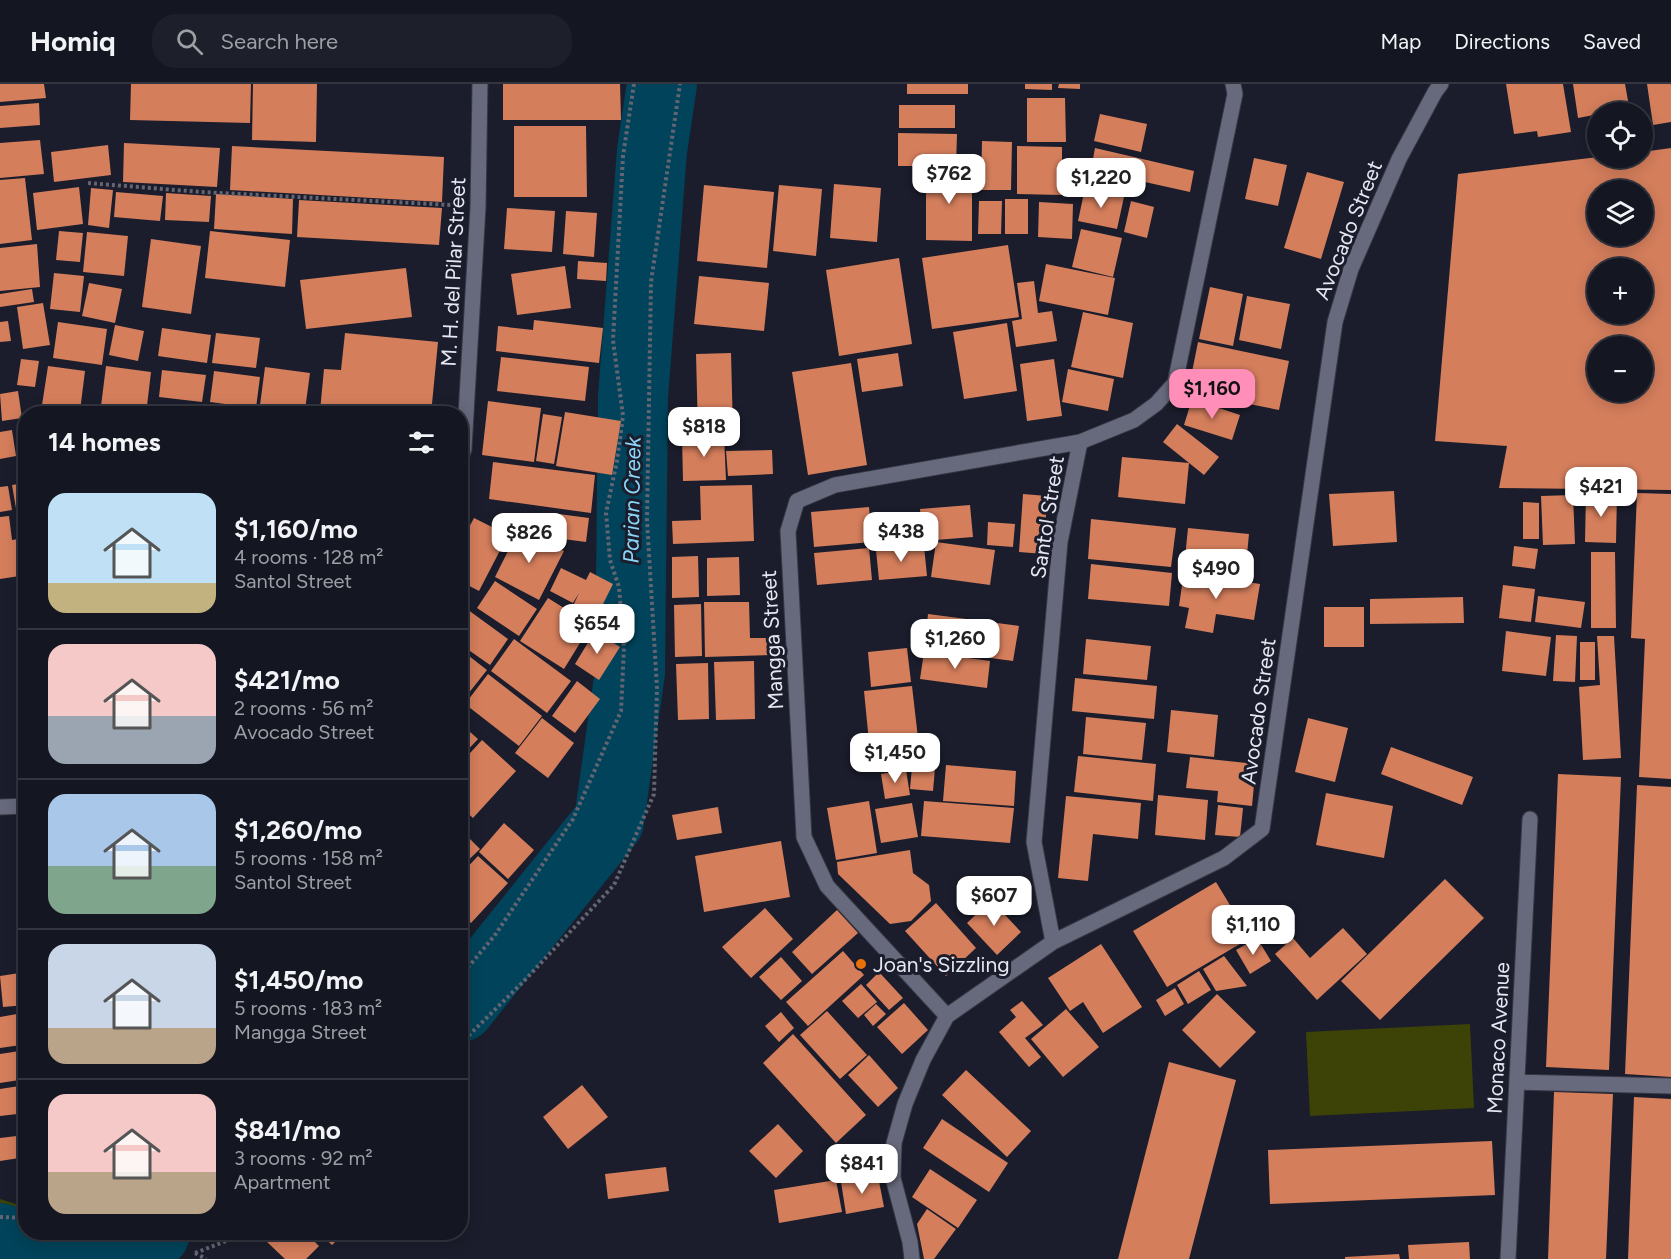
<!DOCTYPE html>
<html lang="en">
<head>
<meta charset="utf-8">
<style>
  :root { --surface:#141621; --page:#1d1f2a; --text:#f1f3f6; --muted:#9d9fa5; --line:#33353f; --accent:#ff8eb9 }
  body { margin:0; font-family:Figtree,sans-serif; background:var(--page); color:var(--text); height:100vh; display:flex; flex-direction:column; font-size:22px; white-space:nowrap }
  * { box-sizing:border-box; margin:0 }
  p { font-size:20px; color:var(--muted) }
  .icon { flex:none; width:33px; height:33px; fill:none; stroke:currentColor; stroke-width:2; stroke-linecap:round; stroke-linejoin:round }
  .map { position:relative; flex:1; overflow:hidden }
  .panel { position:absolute; left:18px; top:322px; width:450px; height:834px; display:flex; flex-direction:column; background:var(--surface); border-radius:24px; box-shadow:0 3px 15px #0003,0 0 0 2px var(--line) }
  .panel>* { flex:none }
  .buttons { position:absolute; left:1587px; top:18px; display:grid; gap:12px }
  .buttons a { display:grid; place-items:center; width:66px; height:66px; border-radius:50%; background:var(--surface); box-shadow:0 3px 15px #0003,0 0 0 2px var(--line); font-size:30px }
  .price { position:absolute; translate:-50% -51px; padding:0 14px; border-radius:12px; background:#fff; color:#222; font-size:20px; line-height:39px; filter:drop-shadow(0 2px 3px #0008) }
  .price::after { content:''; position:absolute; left:50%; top:36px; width:18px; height:14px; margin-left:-9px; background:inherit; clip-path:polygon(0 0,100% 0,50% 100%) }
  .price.current { background:var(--accent); color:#111 }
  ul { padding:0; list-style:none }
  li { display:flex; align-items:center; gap:18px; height:150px; padding:0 30px }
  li+li { border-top:2px solid var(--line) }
  li span { display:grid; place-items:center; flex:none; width:168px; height:120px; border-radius:18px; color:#555 }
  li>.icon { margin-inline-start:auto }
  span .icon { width:72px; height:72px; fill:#fffc; stroke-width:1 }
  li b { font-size:26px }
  h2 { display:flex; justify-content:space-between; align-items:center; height:72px; padding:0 30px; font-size:26px }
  header { display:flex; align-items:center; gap:36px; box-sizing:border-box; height:84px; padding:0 30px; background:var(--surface); border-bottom:2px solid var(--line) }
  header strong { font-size:28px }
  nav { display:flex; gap:33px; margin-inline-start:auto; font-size:21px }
  .search { width:420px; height:54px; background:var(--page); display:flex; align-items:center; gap:15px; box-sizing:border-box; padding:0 21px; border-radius:24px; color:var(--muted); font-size:22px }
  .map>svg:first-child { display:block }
</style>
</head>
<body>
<header>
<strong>Homiq</strong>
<div class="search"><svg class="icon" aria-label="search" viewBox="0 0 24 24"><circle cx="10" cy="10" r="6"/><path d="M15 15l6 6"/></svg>Search here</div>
<nav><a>Map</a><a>Directions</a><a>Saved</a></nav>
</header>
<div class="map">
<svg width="1671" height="1175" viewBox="0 0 1671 1175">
  <rect width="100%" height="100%" fill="#1b1d2c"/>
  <path fill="#3d4306" d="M1470,940l4,84 -164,8 -4,-84z
    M0,1115l25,8 1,26h85l-6,2 -104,-1z"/>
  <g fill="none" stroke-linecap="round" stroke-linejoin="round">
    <path stroke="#00435a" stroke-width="70" d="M460,923l149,-186 21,-149 3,-275 19,-246 10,-67
      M0,1154l65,21
      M79,1175l76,-26"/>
  </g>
  <path fill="#d47e5c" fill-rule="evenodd" d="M0,0h44l2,14 -46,4z
    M131,0h120l-1,39 -120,-3z
    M253,0h64l-1,58 -64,-2z
    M503,0h117l1,36h-118z
    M907,0h61v10h-61z
    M1025,0h27v6l-27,-1z
    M1059,0h21v5l-22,-1z
    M1506,0h57l8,48 -33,5 -1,-6 -23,3z
    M1573,0h52l5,28h-32l-2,18 -2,-15 -16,3z
    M1647,0h24v38l-18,3z
    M1027,14h38l1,44h-39z
    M39,19l1,22 -40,3v-22z
    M899,21h56v23h-56z
    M1100,30l47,10 -6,28 -47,-11z
    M514,42h72l1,71h-73z
    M898,49l59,1 -1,32h-58z
    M40,56l4,34 -44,4v-35z
    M982,57l30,1 -1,48h-30z
    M124,59l96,5 -3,39 -94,-5z
    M108,61l3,30 -57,7 -3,-30z
    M232,62l212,11 -2,45 -212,-12z
    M1017,62l45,1v48l-45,-1z
    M1095,64l99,23 -4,21 -99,-22z
    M1671,64v342l-172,-2 8,-42 -72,-5 23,-267 140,-17 44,1v-6zM1598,106h44v46h-44zM1598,184h44v46h-44zM1598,262h44v46h-44z
    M1254,74l33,7 -9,41 -33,-7z
    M926,86h46v71l-46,-1z
    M1307,88l37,10 -23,77 -37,-11z
    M25,94l7,62 -32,4v-64z
    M834,100l47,4 -4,54 -47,-4z
    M704,101l70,7 -7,76 -70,-7z
    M779,101l43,4 -6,67 -43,-5z
    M79,103l4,37 -46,6 -4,-37z
    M91,104l22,2 -4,38 -21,-3z
    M1085,104l39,9 -7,32 -39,-8z
    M116,108l47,4 -3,25 -46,-4z
    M166,109l45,3 -2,26 -44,-2z
    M216,110l77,5 -1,35 -78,-5z
    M1005,115h23v35h-23z
    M299,116l143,8 -3,37 -142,-8z
    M979,117h23l-1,33h-23z
    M1131,117l23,6 -7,31 -23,-6z
    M1039,118l34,2 -1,35 -34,-2z
    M507,124l48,3 -3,41 -48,-3z
    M566,127l31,2 -3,44 -31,-3z
    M1081,145l41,9 -9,39 -41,-10z
    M59,147l24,2 -3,29 -24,-2z
    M210,147l80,9 -5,47 -80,-9z
    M87,148l41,4 -4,40 -41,-4z
    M151,155l50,7 -10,68 -49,-7z
    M37,160l3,43 -40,4v-43z
    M1008,161l11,72 -87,12 -10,-71z
    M899,174l13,86 -73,12 -13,-86z
    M578,177l29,2 -1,18 -29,-2z
    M1046,180l69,14 -7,37 -69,-14z
    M565,182l6,42 -54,7 -6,-41z
    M406,184l6,49 -106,12 -6,-49z
    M54,189l30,3 -4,36 -30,-3z
    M699,192l70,7 -5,48 -70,-7z
    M1034,197l4,32 14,-2 5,30 -41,6 -4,-26 10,-2 -5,-36z
    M89,199l33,6 -7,34 -33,-7z
    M1210,203l33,7 -10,52 -34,-7z
    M32,205l2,13 -34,5v-13z
    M1247,212l43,8 -9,45 -42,-9z
    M43,219l7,42 -27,4 -6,-42z
    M1083,228l50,11 -10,55 -52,-11z
    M534,236l69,8 -4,35 -103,-12 2,-25 35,4z
    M8,237l3,20 -11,1v-20z
    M58,238l49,7 -5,36 -49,-7z
    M1007,239l10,68 -53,8 -11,-67z
    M115,241l29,6 -6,30 -29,-6z
    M162,244l49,7 -4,28 -49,-7z
    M216,249l44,5 -4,30 -44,-5z
    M345,249l93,9 -7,72h-85l-26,-3 4,-42 17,1z
    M1198,258l91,19 -10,49 -91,-18z
    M731,269l2,78 -35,1 -2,-78z
    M898,269l5,33 -41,6 -5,-33z
    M501,273l88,10 -4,34 -88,-10z
    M21,275l18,2 -4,26 -18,-2z
    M1054,275l8,57 -35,5 -7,-57z
    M851,279l16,102 -59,10 -16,-103z
    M48,282l37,5 -5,40 -38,-6z
    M106,282l45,6 -4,34 52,8h-99z
    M265,283l45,6 -5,37 -45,-5z
    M1068,285l46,10 -6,32 -46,-9z
    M162,286l44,5 -4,27 -43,-5z
    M214,287l46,6 -4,31 -46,-6z
    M18,307l4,27 -20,3 -2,-27z
    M1192,315l48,16 -8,25 -48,-15z
    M488,317l53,7 -7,54 -52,-7z
    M204,326l16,3v1h-16z
    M31,327l14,2v1h-15z
    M565,328l56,9 -9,54 -56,-9z
    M543,330l19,3 -8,47 -18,-3z
    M1177,340l42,33 -15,18 -41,-33z
    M12,346l4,26 -16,3v-27z
    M724,351l2,45 -43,1 -1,-44z
    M772,366l1,24 -45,2 -2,-25z
    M1122,373l67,6 -4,41 -67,-7z
    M493,378l102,13 -4,38 -102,-14z
    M26,399v30l-9,1 -5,-29z
    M752,401l2,56 -81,3 -1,-23 29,-1 -1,-34z
    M8,402l4,24 -12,2v-25z
    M1394,407l3,51 -64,4 -4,-52z
    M1586,409h31l-1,50 -31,-1z
    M1637,409l34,1v285l-32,-2 6,-138 -14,-1z
    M1023,410l24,2 -3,58 -25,-2z
    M1573,411l2,49 -32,1 -2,-49z
    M1523,418l16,1v36h-16z
    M970,421l3,32 -50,4 -3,-32z
    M869,423l3,35 -58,5 -3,-35z
    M551,429l38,5 -3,24 -38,-5z
    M9,432l3,24 14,-2v37l-26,4v-62z
    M474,434l34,17 -29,56 -19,-10v-37z
    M1091,435l85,9 -5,39 -83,-8z
    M988,438l27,2 -2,23 -26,-2z
    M1188,444l61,6 -4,41 -61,-7z
    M519,445l45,22 -25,49 -44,-23z
    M936,458l59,8 -5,35 -59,-8z
    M924,462l3,30 -48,4 -3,-30z
    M1514,462l24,3 -3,20 -23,-3z
    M869,464l3,32 -55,5 -3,-32z
    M1591,468h24l1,76h-25z
    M698,472l1,41 -27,1v-41z
    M739,473l1,38 -33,1v-38z
    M1091,480l81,9 -3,33 -81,-7z
    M561,484l25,12 4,-8 23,12 -17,34 -23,-12 6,-13 -6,10 -23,-12z
    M1184,488l76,12 -6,36 -38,-6 -3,19 -28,-5 4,-20 -10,-2z
    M495,497l42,28 -18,27 -42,-28z
    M1503,501l32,4 -4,33 -32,-4z
    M26,509v21h-2l-3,-20z
    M1538,512l47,6 -4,26 -46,-6z
    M1463,513l1,26 -94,1v-25z
    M548,514l43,27 -27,44 -44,-28z
    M704,518h45l1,36h25v17l-70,2z
    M460,520l48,35 -18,26 -30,-21z
    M701,520l1,52 -27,1 -1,-52z
    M1324,523h40v40h-40z
    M928,530l91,12 -6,35 -89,-12z
    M595,547l25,16 -21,33 -24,-16z
    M1506,547l45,6 -5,39 -44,-5z
    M1556,551l21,1 -2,46 -22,-1z
    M1597,552h17l7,122 -38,2 -4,-73 21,-2z
    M514,555l57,42 -24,32 -56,-42z
    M1086,555l65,7 -4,34 -64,-6z
    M1580,558h15v38h-15z
    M907,564l4,34 -40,5 -3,-35z
    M460,565l27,21 -19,24 -8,-5z
    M924,568l66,9 -3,27 -67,-9z
    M754,577l1,58 -39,1 -2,-58z
    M708,579l1,56 -31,1 -2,-56z
    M488,590l54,42 -23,30 -54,-42z
    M1075,594l82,8 -3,33 -82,-8z
    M577,597l23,18 -25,34 -23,-17z
    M912,602l6,52 -49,4 -5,-51z
    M1171,626l47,5 -4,42 -47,-5z
    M1086,633l60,6 -4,37 -59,-6z
    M542,634l32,25 -26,35 -33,-25z
    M1308,634l40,10 -13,54 -40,-10z
    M460,639l18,16 -18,19z
    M482,656l34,31 -43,47 -13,-12v-42z
    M1391,663l82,30 -11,28 -81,-31z
    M913,672l23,1 -3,34 -23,-2z
    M1078,672l78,8 -3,37 -79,-9z
    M1190,673l66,7 -4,42 -35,-4 1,-11 -32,-3z
    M946,681l70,6 -2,35 -71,-5z
    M906,686l4,25 -25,4 -4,-25z
    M1558,690l63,3 -12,293 -63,-3z
    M1637,701l34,2v290l-46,-3z
    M1326,709l67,13 -9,52 -68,-13z
    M1158,711l50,5 -3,40 -50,-5z
    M1066,712l75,7 -3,36 -45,-5 -5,47 -30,-3z
    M869,717l8,52 -41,7 -9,-52z
    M924,717l90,7 -4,35 -89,-7z
    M912,719l6,34 -37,6 -6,-34z
    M1218,721l25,3 -3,29 -25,-2z
    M718,723l4,26 -45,7 -5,-25z
    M504,739l30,27 -26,29 -29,-27z
    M460,745l20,20 -20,19z
    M781,757l9,56 -86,15 -9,-56z
    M910,766l3,23 16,12 2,16 -20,20 -21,3 -52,-50 -1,-12z
    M478,772l30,27 -37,40 -11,-10v-38z
    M1445,795l39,39 -104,102 -39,-39z
    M1216,798l34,56 -83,49 -34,-56z
    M991,816l30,32 -24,23 -30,-32z
    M936,819l40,45 -30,28 -41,-45z
    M765,824l28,31 -42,39 -29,-31z
    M837,826l21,23 -46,41 -20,-22z
    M1343,844l24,26 -50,46 -42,-46 18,-16 17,20z
    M1257,854l14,23 -21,13 -14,-24z
    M460,858l7,7 -7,7z
    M1101,860l41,63 -39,26 -20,-31 -13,9 -22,-33z
    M843,867l21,24 -56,51 -22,-24z
    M1224,872l23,30 -31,5 -13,-22z
    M781,873l21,24 -21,19 -22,-23z
    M1199,887l12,19 -23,14 -11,-19z
    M26,888v33l-23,2 -3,-31z
    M879,888l24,26 -14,12 -23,-25z
    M861,900l16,18 -19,16 -16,-17z
    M1175,904l9,16 -19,12 -9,-16z
    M1217,910l39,38 -36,36 -38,-38z
    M1022,917l21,24 -18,13 16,19 -12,10 -30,-35 17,-15 -6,-7z
    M904,919l24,27 -26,24 -25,-27z
    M876,920l10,10 -13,12 -9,-11z
    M1066,925l33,38 -36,30 -32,-38z
    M827,927l40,44 -27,24 -40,-44z
    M781,928l13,16 -15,14 -14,-16z
    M17,930l4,31 -21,3v-31z
    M793,950l73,81 -30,28 -73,-80z
    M26,966v29l-26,4v-29z
    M869,971l29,33 -20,19 -30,-32z
    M1169,978l67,18 -47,179h-71z
    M966,986l65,61 -24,26 -65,-62z
    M26,1001v28l-26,3v-27z
    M582,1001l26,32 -40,32 -25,-32z
    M1554,1008l59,2 -7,165h-58z
    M1634,1013l37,2v160h-43z
    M942,1035l66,44 -19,29 -66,-44z
    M778,1040l25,27 -27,27 -27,-27z
    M25,1051l1,22 -26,4v-23z
    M1492,1057l3,54 -225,9 -2,-54z
    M666,1083l3,24 -61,8 -3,-25z
    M930,1085l47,31 -19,28 -46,-31z
    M878,1092l6,31 -38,7 -5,-32z
    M836,1096l6,32 -63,11 -5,-33z
    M927,1125l29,20 -22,30h-10l-7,-35z
    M274,1149h32l13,13 -13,13h-21l-19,-18z
    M319,1149h25l-12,12z
    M1469,1158l1,17h-61l-1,-14z
    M1399,1170l1,5h-55v-2z"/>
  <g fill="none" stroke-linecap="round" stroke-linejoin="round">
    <g stroke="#373845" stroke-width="17">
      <path id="minor" d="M460,377l4,-12 14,-242 2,-123
        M0,723l26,-1
        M1053,858l-19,-100 26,-300 20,-100
        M947,932l-120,-130 -23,-49 -16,-306 9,-30 38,-16 245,-43 54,-22 22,-16 19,-21 60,-289 -2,-10
        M1518,998l153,4
        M912,1175l-2,-17 -17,-64 1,-35 11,-39 18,-44 24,-44 106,-74 171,-84 38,-29 73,-507 16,-53 48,-110 36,-67 6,-8
        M1508,1175l22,-440"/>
    </g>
    <path stroke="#636572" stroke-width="4" stroke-dasharray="3 3" stroke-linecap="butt" d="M88,99l113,9 250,13
      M460,893l35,-42 78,-116 48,-108 3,-64 -5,-60 -9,-27 -4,-47 11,-52 6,-45 -10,-76 10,-184 11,-72
      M460,960l63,-62 91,-97 40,-91 3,-106 -10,-168 4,-238 29,-198
      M0,1133l26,1
      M195,1169l52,-20
      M195,1169l11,6"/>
    <use href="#minor" stroke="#67697c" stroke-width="15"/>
  </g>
  <circle fill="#e8710a" stroke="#1b1d2c" stroke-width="2" cx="861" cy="880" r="6"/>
  <g text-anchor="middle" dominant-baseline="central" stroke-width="6" stroke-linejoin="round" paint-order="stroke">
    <g font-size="21" fill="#e5e7f2" stroke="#1b1d2c">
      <text transform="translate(1348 146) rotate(-68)">Avocado Street</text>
      <text transform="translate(453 188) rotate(-87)">M. H. del Pilar Street</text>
      <text transform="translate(1047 433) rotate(-81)">Santol Street</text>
      <text transform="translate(772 556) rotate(-93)">Mangga Street</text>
      <text transform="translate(1258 627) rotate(-82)">Avocado Street</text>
      <text transform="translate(1498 954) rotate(-87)">Monaco Avenue</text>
    </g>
    <g font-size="21" fill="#e5e7f2" stroke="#1b1d2c" text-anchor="start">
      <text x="873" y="880">Joan's Sizzling</text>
    </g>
    <g font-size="22" font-style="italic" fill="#8bd6f8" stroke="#1b1d2c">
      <text transform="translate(632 416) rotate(-89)">Parian Creek</text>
    </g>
  </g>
</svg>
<div class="buttons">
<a><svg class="icon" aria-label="locate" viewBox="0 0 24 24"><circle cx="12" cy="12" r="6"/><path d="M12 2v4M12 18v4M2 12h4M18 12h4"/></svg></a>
<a><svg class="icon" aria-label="layers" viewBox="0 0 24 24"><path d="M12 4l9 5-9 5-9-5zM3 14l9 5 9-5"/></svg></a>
<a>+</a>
<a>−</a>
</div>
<b class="price" style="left:949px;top:121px">$762</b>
<b class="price" style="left:1101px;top:125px">$1,220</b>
<b class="price current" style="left:1212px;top:336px">$1,160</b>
<b class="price" style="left:704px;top:374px">$818</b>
<b class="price" style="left:1601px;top:434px">$421</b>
<b class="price" style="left:901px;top:479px">$438</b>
<b class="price" style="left:529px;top:480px">$826</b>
<b class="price" style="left:1216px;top:516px">$490</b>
<b class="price" style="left:597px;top:571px">$654</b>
<b class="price" style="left:955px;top:586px">$1,260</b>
<b class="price" style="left:895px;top:700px">$1,450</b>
<b class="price" style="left:994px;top:843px">$607</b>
<b class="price" style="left:1253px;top:872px">$1,110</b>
<b class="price" style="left:862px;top:1111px">$841</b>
<section class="panel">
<h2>14 homes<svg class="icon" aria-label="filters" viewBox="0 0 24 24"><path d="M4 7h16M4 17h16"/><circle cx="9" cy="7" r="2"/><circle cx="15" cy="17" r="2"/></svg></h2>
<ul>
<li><span style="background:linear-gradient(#bfe0f5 75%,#c2b280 0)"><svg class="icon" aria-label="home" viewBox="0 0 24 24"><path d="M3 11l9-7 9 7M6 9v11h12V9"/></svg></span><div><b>$1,160/mo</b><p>4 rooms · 128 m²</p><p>Santol Street</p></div></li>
<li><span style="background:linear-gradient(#f6c9c9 60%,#9aa5b1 0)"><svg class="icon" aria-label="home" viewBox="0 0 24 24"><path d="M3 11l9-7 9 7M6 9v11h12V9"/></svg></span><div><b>$421/mo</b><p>2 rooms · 56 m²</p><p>Avocado Street</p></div></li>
<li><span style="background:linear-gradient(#a9c7e8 60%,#7fa58c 0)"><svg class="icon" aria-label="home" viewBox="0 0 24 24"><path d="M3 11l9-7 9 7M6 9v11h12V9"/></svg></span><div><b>$1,260/mo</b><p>5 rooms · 158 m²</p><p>Santol Street</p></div></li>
<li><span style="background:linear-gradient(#c9d6e8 70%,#b9a48a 0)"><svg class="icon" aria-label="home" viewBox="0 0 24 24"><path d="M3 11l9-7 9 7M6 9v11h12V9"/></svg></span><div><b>$1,450/mo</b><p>5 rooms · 183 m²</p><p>Mangga Street</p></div></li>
<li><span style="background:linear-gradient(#f6c9c9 65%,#b9a48a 0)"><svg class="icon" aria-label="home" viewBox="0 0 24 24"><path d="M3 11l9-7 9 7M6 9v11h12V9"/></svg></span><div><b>$841/mo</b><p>3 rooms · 92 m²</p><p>Apartment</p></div></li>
</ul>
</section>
</div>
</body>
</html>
